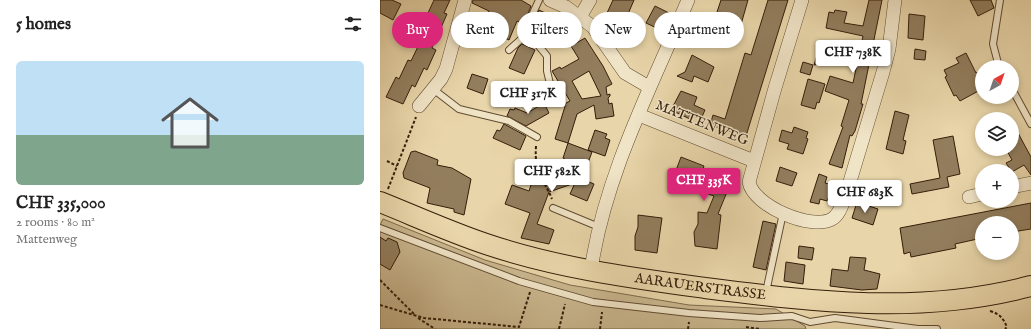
<!DOCTYPE html>
<html lang="en">
<head>
<meta charset="utf-8">
<style>
  :root { --surface:#fff; --page:#f2f2f2; --text:#222; --muted:#767676; --line:#e0e0e0; --accent:#db2777 }
  body { margin:0; font-family:"IM FELL English",serif; background:var(--page); color:var(--text); height:100vh; display:flex; flex-direction:column; font-size:15px; white-space:nowrap }
  * { box-sizing:border-box; margin:0 }
  p { font-size:13px; color:var(--muted) }
  .icon { flex:none; width:22px; height:22px; fill:none; stroke:currentColor; stroke-width:2; stroke-linecap:round; stroke-linejoin:round }
  .map { position:relative; flex:1; overflow:hidden }
  .sheet { display:flex; flex-direction:column; background:var(--surface); width:380px }
  .sheet>* { flex:none }
  .hud { position:absolute; left:12px; top:12px; width:380px; height:36px; display:flex; gap:8px }
  .needle { width:26px; rotate:40deg }
  .buttons { position:absolute; left:595px; top:60px; display:grid; gap:8px }
  .buttons a { display:grid; place-items:center; width:44px; height:44px; border-radius:50%; background:var(--surface); box-shadow:0 2px 6px #0003; font-size:20px }
  .price { position:absolute; translate:-50% -34px; padding:0 9px; border-radius:4px; background:#fff; color:#222; font-size:13px; line-height:26px; filter:drop-shadow(0 1px 2px #0008) }
  .price::after { content:''; position:absolute; left:50%; top:24px; width:12px; height:9px; margin-left:-6px; background:inherit; clip-path:polygon(0 0,100% 0,50% 100%) }
  .price.on { background:var(--accent); color:#fff }
  ul { padding:0; list-style:none }
  li { display:grid; align-content:center; gap:8px; height:212px; padding:0 16px }
  li+li { border-top:1px solid var(--line) }
  li span { display:grid; place-items:center; height:124px; border-radius:6px; color:#555 }
  li>.icon { margin-inline-start:auto }
  span .icon { width:72px; height:72px; fill:#fffc; stroke-width:1 }
  li b { font-size:17px }
  h2 { display:flex; justify-content:space-between; align-items:center; height:48px; padding:0 16px; font-size:17px }
  .pill { padding:0 14px; border-radius:18px; background:var(--surface); box-shadow:0 2px 6px #0003; font-size:14px; line-height:36px }
  .pill.on { background:var(--accent); color:#fff }
  main { display:flex; flex:1; min-height:0 }
  .map>svg:first-child { display:block }
</style>
</head>
<body>
<main>
<section class="sheet">
<h2>5 homes<svg class="icon" aria-label="filters" viewBox="0 0 24 24"><path d="M4 7h16M4 17h16"/><circle cx="9" cy="7" r="2"/><circle cx="15" cy="17" r="2"/></svg></h2>
<ul>
<li><span style="background:linear-gradient(#bfe0f5 60%,#7fa58c 0)"><svg class="icon" aria-label="home" viewBox="0 0 24 24"><path d="M3 11l9-7 9 7M6 9v11h12V9"/></svg></span><div><b>CHF 335,000</b><p>2 rooms · 80 m²</p><p>Mattenweg</p></div></li>
</ul>
</section>
<div class="map">
<svg width="651" height="329" viewBox="0 0 651 329">
  <rect width="100%" height="100%" fill="#e8d5a9"/>
  <filter id="stains"><feTurbulence type="fractalNoise" baseFrequency=".005" numOctaves="4"/><feColorMatrix values="0 0 0 0 .2 0 0 0 0 .09 0 0 0 0 .02 0 0 0 .5 -.17"/></filter>
  <radialGradient id="worn" r=".72"><stop offset=".6" stop-color="#630" stop-opacity="0"/><stop offset="1" stop-color="#630" stop-opacity=".3"/></radialGradient>
  <path fill="#c9b68e" stroke="#7e6a4c" d="M3,219l102,41 85,25 119,20 87,4 29,17 1,3h-426v-104z"/>
  <path fill="#927d5d" stroke="#341e0a" fill-rule="evenodd" d="M0,0h12l9,4 -8,16 -13,-7z
    M54,0h16l-6,13 3,1 -15,34 4,2 -9,20 -3,-2 -9,19 -3,-2 -9,19 -17,-7 10,-20 3,2 9,-19 3,1 16,-33 -5,-2z
    M93,0h48l10,6 -6,15 -2,-2 -2,4 -4,-2 -8,19 -15,-7 -1,1 -5,-1 -4,13 -18,-6 6,-15 11,2 6,-16 -17,-8z
    M233,0h21l-6,14 -3,-1 -3,7 -15,-7z
    M341,0h27l-10,35 -12,-4 -4,9 -12,-5 -3,6 -9,-4 8,-19 8,3z
    M388,0h20l-42,136 -36,-11 3,-10 12,4 20,-66 6,2z
    M489,0h13l-21,104h2l-8,27 -3,5 -2,-1 -8,33 -13,-4 14,-37 -2,-1 8,-26 -24,-9 5,-15 23,7 10,-47 -37,-8 3,-16 5,1 1,-3 12,2 -3,11 19,3z
    M590,0h21l3,8 -16,8z
    M275,6l16,8 -10,16 -15,-7z
    M159,10l31,15 -9,18 -15,-7 1,-4 -15,-7z
    M529,14l16,2 -2,24 -15,-2z
    M205,38l18,28 9,18 -6,3 1,8 3,-1v2l-2,2 1,6 3,-1 2,13 -18,3 -2,-14 -17,9 -9,29 -13,-4 11,-36 4,-2 -18,-30 8,-4 1,2 18,-10 -8,-13zM209,71l12,25 -19,3 -10,-18z
    M142,44l13,6 -11,24 -15,-6 9,-20z
    M440,45l15,5 -4,12 -17,3z
    M535,49l11,2 -1,9 -11,-1z
    M586,53l10,20 6,-2v18l-22,12 -4,-6 -2,1 -9,-19 2,-1 -3,-6 15,-7 -3,-5z
    M312,55l22,12 -6,15 -14,-6 -2,6 -15,-6 8,-4z
    M423,62l10,3 -3,10 -10,-3z
    M92,74l16,5 -5,15 -16,-6z
    M428,79l17,5 -6,19 -2,-1 -2,7 -14,-4z
    M301,91l16,6 -3,8 11,5 -4,9 -8,-3 -1,4 -21,-10z
    M164,103l5,10 -23,13 -19,-10 3,-7 4,1 1,-2 12,5z
    M515,111l14,4 -6,25 3,1 -3,13 -17,-5z
    M632,122l19,35v18l-7,-10 -12,7 -6,-9 6,-3 -6,-11h6z
    M124,124l22,12 -6,14 -27,-12 4,-8 3,1z
    M414,127l14,5 -2,6 2,1 -5,15 -16,-5 2,-5 -10,-3 3,-11 10,3z
    M215,130l12,4 -2,4 5,2 -5,16 -17,-6z
    M573,136l7,38 -13,3 2,10 -37,7 -2,-10 30,-6 -7,-38z
    M188,143l24,9 -10,27 12,5 -7,17 -17,-7 5,-11 -26,9 -12,32 17,6 -5,14 -28,-6 9,-25 -25,-9 7,-19 17,6 3,-9 6,2 25,-9 2,-16 -2,-1z
    M35,151l23,9 -1,5 15,3 19,11 -7,36 -10,-3v-3l-27,-6 3,-15 -26,-10 -1,-5 8,-21z
    M301,157l23,9 -4,12 18,6 3,-6 10,4 -13,32 3,1 -4,34 -22,-3 -1,-14 4,-8v-12l9,1 7,-17 -37,-13 3,-9 -5,-1z
    M400,167l17,6 -5,13 -16,-5z
    M439,174l8,3 -2,6 8,2 -4,13h-1l-1,3 -7,-2 -1,5 -9,-2z
    M477,202l21,7 -5,16 -21,-7z
    M651,203v26l-19,3v-9h-30v15l-27,6 1,4 -45,9 -1,-5 -6,2 -4,-26z
    M258,215l24,3 -5,35 -22,-3v-14l3,-9z
    M383,221l13,3 -10,46 -13,-3z
    M0,237l6,4 2,-3 9,4 3,10 -10,18 -10,-6z
    M419,246l15,2 -2,12 -14,-2z
    M470,257l16,1 -2,12 16,4 -3,15 -15,1 -32,-4 2,-17 16,2z
    M406,262l19,3 -2,19 -19,-3z"/>
  <g fill="none" stroke-linecap="round" stroke-linejoin="round">
    <g stroke="#614c32" stroke-width="8">
      <path id="service" d="M159,0l-11,24v9l19,23v15l4,17
        M129,50l19,-17
        M619,67l-6,-23 7,-44
        M53,89l26,20 50,12 28,16
        M632,89l19,35
        M173,208l46,19
        M0,228l139,53 74,21 96,11 71,5 32,-2 18,6 25,-4 83,11h19
        M386,292l17,-79"/>
    </g>
    <g stroke="#614c32" stroke-width="14">
      <path id="minor" d="M170,0l16,7 27,20 32,46 24,14
        M422,0l-27,88 -26,94c4,24 63,49 83,37 7,-4 10,-14 13,-21l38,-126 6,-23 6,-49
        M200,17l10,-17
        M39,106l22,-27 5,-10 19,-69
        M259,115l115,46
        M632,187l19,-4
        M589,197l13,-3
        M211,270c14,-95 60,-182 97,-270"/>
    </g>
    <g stroke="#341e0a" stroke-width="22">
      <g id="primary">
        <path id="s1" d="M0,202c35,14 70,30 106,42 71,24 146,34 219,44 110,14 217,27 326,-2"/>
      </g>
    </g>
    <path stroke="#341e0a" stroke-width="2" stroke-dasharray="3 2" stroke-linecap="butt" d="M156,146c-2,28 7,31 16,53
      M7,161l10,5
      M8,189l28,-72
      M0,280l35,35
      M0,305l44,13 95,9 11,-35
      M610,311c10,3 13,7 17,16l-2,2
      M38,318l17,11
      M366,327l14,2
      M179,329l6,-25
      M220,329l2,-17
      M308,329l1,-7"/>
    <use href="#service" stroke="#f0e4c7" stroke-width="6"/>
    <use href="#minor" stroke="#f0e4c7" stroke-width="13"/>
    <use href="#primary" stroke="#e8d5a9" stroke-width="20"/>
  </g>
  <g text-anchor="middle" dominant-baseline="central" stroke-width="3" stroke-linejoin="round" paint-order="stroke">
    <g font-size="14" fill="#341e0a" stroke="#f0e4c7">
      <text transform="translate(322 123) rotate(22)">MATTENWEG</text>
      <text stroke="none"><textPath href="#s1" startOffset="333">AARAUERSTRASSE</textPath></text>
    </g>
  </g>
  <rect width="100%" height="100%" filter="url(#stains)"/>
  <rect width="100%" height="100%" fill="url(#worn)"/>
</svg>
<div class="buttons">
<a><svg class="needle" viewBox="-14 -14 28 28"><path d="M0-13l5 13h-10z" fill="#e53935"/><path d="M0 13l5-13h-10z" fill="#767676"/></svg></a>
<a><svg class="icon" aria-label="layers" viewBox="0 0 24 24"><path d="M12 4l9 5-9 5-9-5zM3 14l9 5 9-5"/></svg></a>
<a>+</a>
<a>−</a>
</div>
<b class="price" style="left:473px;top:74px">CHF 738K</b>
<b class="price" style="left:148px;top:115px">CHF 317K</b>
<b class="price" style="left:172px;top:193px">CHF 582K</b>
<b class="price on" style="left:324px;top:202px">CHF 335K</b>
<b class="price" style="left:485px;top:214px">CHF 683K</b>
<div class="hud">
<a class="pill on">Buy</a>
<a class="pill">Rent</a>
<a class="pill">Filters</a>
<a class="pill">New</a>
<a class="pill">Apartment</a>
</div>
</div>
</main>
</body>
</html>
